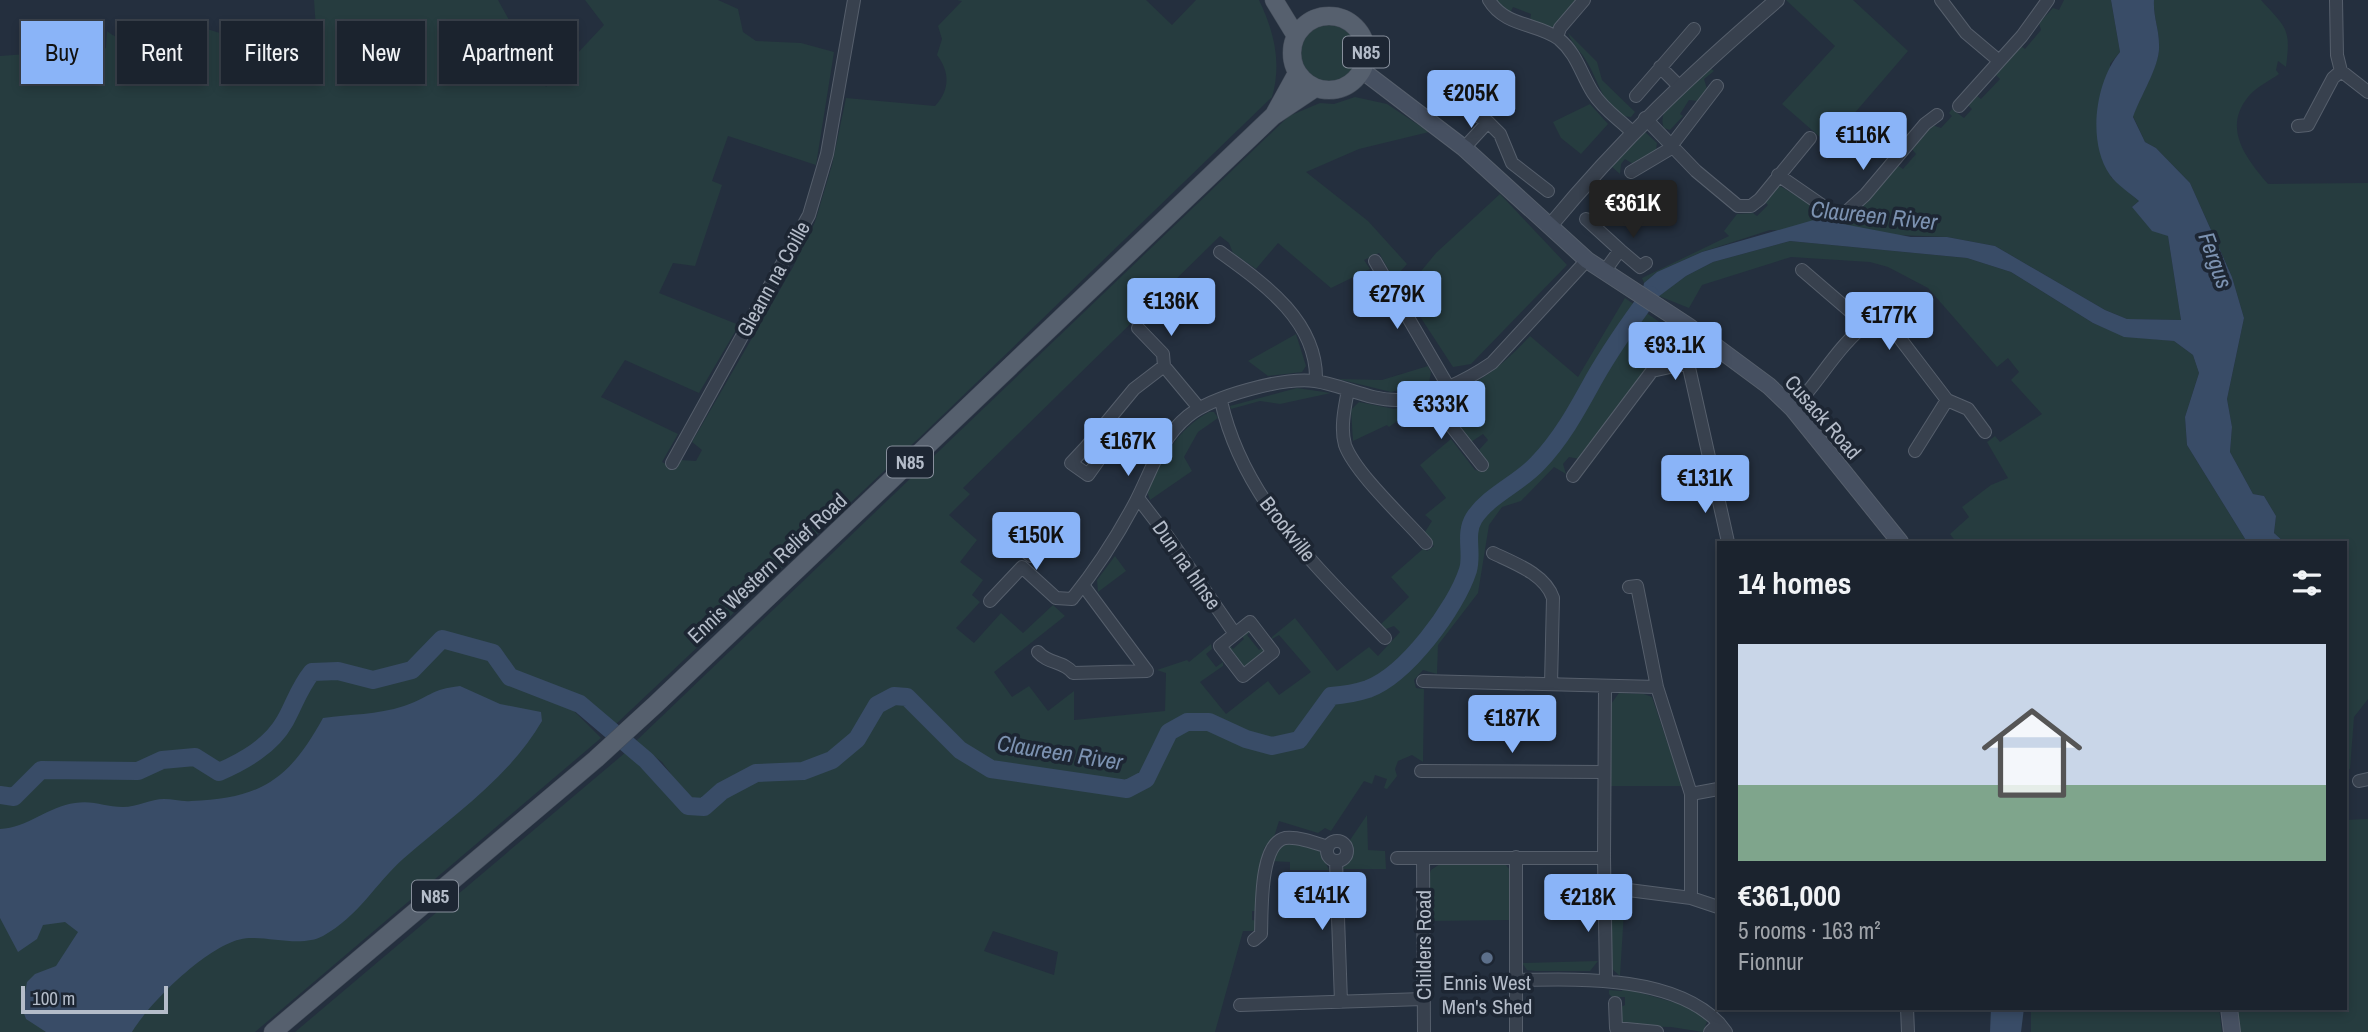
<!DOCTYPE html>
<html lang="en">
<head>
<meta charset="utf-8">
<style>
  :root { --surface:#1b232e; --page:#242b36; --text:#f1f3f6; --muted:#a0a4aa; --line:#39404a; --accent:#8ab4f8 }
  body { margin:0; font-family:"Archivo Narrow",sans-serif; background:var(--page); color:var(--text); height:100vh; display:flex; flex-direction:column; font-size:26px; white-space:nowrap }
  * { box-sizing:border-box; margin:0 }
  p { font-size:23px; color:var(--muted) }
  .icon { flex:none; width:38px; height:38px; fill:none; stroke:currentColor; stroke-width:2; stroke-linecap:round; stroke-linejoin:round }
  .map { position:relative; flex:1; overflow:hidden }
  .panel { position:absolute; left:1717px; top:541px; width:630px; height:469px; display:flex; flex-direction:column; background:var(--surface); border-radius:0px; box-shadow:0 4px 10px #0003,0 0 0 2px var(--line) }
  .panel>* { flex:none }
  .top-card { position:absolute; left:21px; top:21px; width:665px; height:63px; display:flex; gap:14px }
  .scale { position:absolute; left:21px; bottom:18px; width:147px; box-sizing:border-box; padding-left:7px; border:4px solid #b4bcc9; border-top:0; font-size:19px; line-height:24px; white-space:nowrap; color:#b4bcc9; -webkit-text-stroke:5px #1d2633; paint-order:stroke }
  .price { position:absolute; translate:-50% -60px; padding:0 16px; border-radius:7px; background:var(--accent); color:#111; font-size:23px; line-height:46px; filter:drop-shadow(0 2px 4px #0008) }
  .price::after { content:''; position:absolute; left:50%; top:42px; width:21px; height:16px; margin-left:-10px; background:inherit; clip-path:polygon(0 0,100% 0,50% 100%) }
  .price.on { background:#222; color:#fff }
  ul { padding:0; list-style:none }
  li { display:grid; align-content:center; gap:14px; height:371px; padding:0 21px }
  li span { display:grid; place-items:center; height:217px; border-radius:0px; color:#555 }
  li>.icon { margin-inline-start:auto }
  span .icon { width:126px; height:126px; fill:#fffc; stroke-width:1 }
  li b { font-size:30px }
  h2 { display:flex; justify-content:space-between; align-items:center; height:84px; padding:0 21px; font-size:30px }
  .pill { padding:0 24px; border-radius:0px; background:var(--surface); box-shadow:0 4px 10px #0003,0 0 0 2px var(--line); font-size:24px; line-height:63px }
  .pill.on { background:var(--accent); color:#111 }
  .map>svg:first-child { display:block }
</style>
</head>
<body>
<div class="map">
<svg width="2368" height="1032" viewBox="0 0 2368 1032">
  <rect width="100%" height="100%" fill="#242f3e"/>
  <path fill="#263c3f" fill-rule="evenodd" d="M314,0h184l48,87 58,-62 -19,-25h133l20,9 5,23 13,9 45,2 33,9 -18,113 -88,-29 -16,45 10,4 -27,81 -22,-3 -14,30 80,32 -40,68 -74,-33 -24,37 77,37 -16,28 14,7 4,-9 16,1 6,-11 -10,-8 101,-175 22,-45 17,-57 14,-67 89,8c15,-16 15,-34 2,-51l5,-16 -4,-13 24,-25 -5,-1h189l26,25 24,-25h63c15,31 23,63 13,97l-354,342 -303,286 -33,-29 -16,-6 -12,8 15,8 32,32 -346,294h-255v-976l106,-8 1,-17c17,14 31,7 49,-2l10,23 35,-25 31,10 4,31 74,-6 8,-3z
    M1496,0h82l-27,30 -21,-9 1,-7 -18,-7 -3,6z
    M1786,0h67l55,51 -80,93 -46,-40 53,-58z
    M2064,0h47l9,52 -10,12 1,113 28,24 -7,6 36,29 13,84 -54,-1 -22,-9 -110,-64 -48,-9 -177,-7 -68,22 -45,20 -13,11 -2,-5 87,-42 -5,-5 13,-17 16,-1 4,3 11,-11 -4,-4 10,-13 6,-2 37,22 2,5 33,7 3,-7 42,-48 6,4 13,-15 -5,-6 21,-23 9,3 11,-12 -3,-3 3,-4 12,9 8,-9 -4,-4 8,-10 5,4 19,-20 -5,-5 24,-29 6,4 16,-19 -2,-7 14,-15 6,2z
    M2154,0h107c26,29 30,28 25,67l-8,-6 -2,9 3,4c-10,7 -24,14 -31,23 -26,32 -1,62 20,87l100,-1v516l-14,18 -4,52 -5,-1v-226h-61l-10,-9 2,-17 -12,-20 -11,-2 -23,-42 2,-25 -5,-28 17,-81 -12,-41 -42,-94 -34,-35 -11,-6 -12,-26c7,-20 28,-52 26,-72 0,-15 -6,-28 -5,-44z
    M1297 53a33 33 0 1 1 66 0a33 33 0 1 1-66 0Z
    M1568,33l29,29 5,18 33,32 -4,5c-25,0 -33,-38 -44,-55 -6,-11 -15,-17 -19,-29z
    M1709,67l5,4 -10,8 3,10 -10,12 -8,-1 -9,14 3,2 -13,14 -6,-2c-10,-22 31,-47 45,-61z
    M1355,97l32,7 42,28 -70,17 -53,23 62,49 39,43 -13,15 -15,-26 -15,7 6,9 -39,19 -53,-45 -22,26 -23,-16 -4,-10 -9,-7 -257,252 7,6 -21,21 28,25 -17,22 23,18 -11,15 8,7 -24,26 18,15 27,-30 22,20 30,-28 12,11 -71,56 18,25 17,-11 19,25 26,-20v29l91,-9 1,-38 -9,-3 30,-10 2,2 22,-18 1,5 -6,5 10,13 7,-5v4l-23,16 26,32 42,-33 11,14 32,-23 -32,-37 -7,4v-2l23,-19 42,53 32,-24 9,9 22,-24 -6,-6 -8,3 -5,-5 28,-27 -18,-20 33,-29 3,3 7,-5 -11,-11 9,-14 -7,-6 21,-17 -26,-33 31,-26 24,31 7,1 6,-5 -9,-16 9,-10 -5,-6 -12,8 -36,-42c43,-15 64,-31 95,-64l48,41 47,-79 43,30 5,12 -4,11 -22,17 -67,91 -11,-2 -6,7 3,10 -12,-7 -33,34 -19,6 -13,18 -11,68 -40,52 -1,29 -14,-4 -9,10 2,8 8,1 -1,73 -11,-7 -14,6 -3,8 2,7 -10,13 -3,-1 3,-9 -12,-4 -3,9 -8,-3 -33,50 -6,-3 -7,5 -39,-12 -5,16 -10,11 -5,63h-7v9l7,1 -3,10h-13l-28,101h-920l331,-280 32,33 13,-11 -9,-12 -27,-20 654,-626 31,-13 14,1zM993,931l65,21 -4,23 -70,-24z
    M1590,104l18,20 -27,30 -20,-16 -8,-16z
    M1644,131l13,12 -1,7 -21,15 -10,-6 -4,5 -1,10 -9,-8z
    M1500,194l67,71 -96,99 -18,3 -49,-75 32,-39z
    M1790,241l177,17 44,14 82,51 31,13 50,5 19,14 6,18 -14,44 2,28 60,97h-291l-6,-8 19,-17 -7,-10 29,-22 17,-7 -21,-36 8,-6 5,6 42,-28 -31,-34 8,-8 -11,-14 -11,9 -69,-79 -40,-21 -18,-5 -79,-5 -89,28 -13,23 -30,-12 27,-20 27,-14z
    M1296,334l10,32 -4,6 -34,4 -20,-15z
    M1428,366l3,6 -2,10 -38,10 -53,-13 44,1z
    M1297,388l34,5 -51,11 -20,-3 -29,8 -1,-3z
    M1359,402l35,7 29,-7 -34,25 -2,-2 -34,16 -2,-31z
    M1209,412h5l4,6 -20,14 -14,25 8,14 -42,29 -3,-9c16,-32 29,-61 62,-79z
    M1115,556l11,15 -28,21 -1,-12z
    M1245,629l7,1 -5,5 12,15 5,-4 3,4 -23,17 -17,-21 1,-3 5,6 11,-10 -4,-5z
    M1619,693l25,1 8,3 30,89h-71v-82z
    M1367,815l1,35 17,1 1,18h-44l10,-13 -4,-13z
    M2368,819v213h-128l-2,-24h107v-188z
    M1288,842l31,8 10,20h-39v-8l-21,-1 2,-8z
    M1440,864l66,1 4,5 -1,50 -79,1 -1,-45 2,-6z
    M1625,895l-5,81 -9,-8 1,-64 2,-5z
    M1598,961l-8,10h-55l-8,-1 -5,-7z
    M1623,988l64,18 21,13 -5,13 -32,-5 -51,-1 -1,-18 6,-3v-8h-13l-3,-3v-4l13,1z
    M2031,1008h188l3,24h-191z"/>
  <path fill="#394c67" d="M2111,0h43c-1,16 5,29 5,44 2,21 -19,52 -26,73l12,25 11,6 34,35 42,94 12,41 -17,81 5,28 -2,25 23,42 11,2 12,20 -2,17 10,9h-37l-60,-97 -2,-28 14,-44 -6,-18 -19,-14 -50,-4 -31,-14 -82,-51 -44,-14 -177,-17 -77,21 -27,14 -48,36 6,-29 13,-11 45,-20 115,-33 94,18h36l48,9 110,64 22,9 54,1 -13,-84 -16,-5 -20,-24 7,-6c-9,-8 -22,-16 -29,-26 -23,-33 -15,-93 10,-123z
    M460,686l40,18 41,8 1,9c-34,58 -89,94 -139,138 -28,25 -44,57 -80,77 -20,11 -52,1 -74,2 -36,1 -99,64 -117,94h-86l-20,-13 -4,-11 5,-26 8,-8 21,-8 22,-34 -13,-10 -22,3 -6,14 -19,13 -18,-34v-89c27,-1 49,-23 75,-26 19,-3 30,4 48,4 14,0 28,-8 41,-8 9,0 18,3 27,2 71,-2 99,-23 132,-83 27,-4 54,-3 81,-12 24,-8 27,-17 56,-20z
    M1991,1008h33l-3,24h-31z"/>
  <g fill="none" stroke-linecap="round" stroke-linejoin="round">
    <path stroke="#394c67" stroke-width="18" d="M0,795l14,2 27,-27 97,1 24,-11 33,-3 24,15c25,-11 52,-26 66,-51 10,-18 14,-33 27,-49l26,-1 35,9 39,-10 30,-31 51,14 17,24 70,27 66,56 42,46 16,1 18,-16 34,-18 47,-2 29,-11 25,-21 20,-34 17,-9 13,1 53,53 31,19 136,20 19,-10 23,-47 18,-10h22l37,17 26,7 27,-6 32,-44c13,-1 25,-3 37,-7 38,-14 88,-81 100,-119 5,-17 -4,-36 6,-52 15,-23 46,-35 64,-55 24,-25 40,-55 56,-84 17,-30 36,-57 56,-84"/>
    <g stroke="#565f6c" stroke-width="14">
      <path id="minor" d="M1489,0c16,27 49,23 70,39 18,15 22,35 34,54 11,17 25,25 38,38
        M1941,0l25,33 32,27
        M2336,0l1,55 4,16
        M1557,37l3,-9 24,-28
        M1660,67l18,18
        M1636,96l58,-67
        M1451,106l12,1 25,15 12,12 12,29 36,28
        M1959,106l63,-70 26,-36
        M1645,118l51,53 42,35h13l9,-7 50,-61
        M2298,126l10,-1 25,-47 8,-7 27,21
        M1464,148l24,-26
        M1631,172l37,-22 49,-64
        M1778,175l55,38h12l20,-18 60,-71 12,-9
        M1586,219l34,31 -16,22
        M1620,250l20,17 6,-4
        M1220,252c43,31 98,69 96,129
        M1375,261l73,125
        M1802,270l50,43 40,15 55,72 21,9 17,23
        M1138,328l25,26 1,12
        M1696,332l-8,13v18l40,179
        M1348,390c-3,16 -8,38 -3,55 10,28 60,74 81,98
        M1426,394l56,71
        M1221,401c22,99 97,167 164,237
        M1793,409c29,-31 44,-63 79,-90
        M1086,447l-15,16 17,12 10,-14 -12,-14 48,-58 30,-23 35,42
        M1915,451l32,-51
        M672,463l137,-248 18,-61 27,-154
        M1573,476l79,-105 36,-8
        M1138,498l30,39 67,97 -15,12 23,30 30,-24 -23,-30 -15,12
        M1001,532l30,24 9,-3 23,-27
        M1493,553c21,10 52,21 60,45l-2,86
        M1629,587l8,-1 20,101 34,107 27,-5
        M990,601l32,-34 34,31 16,1c25,-31 45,-62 64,-98 16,-31 24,-62 52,-85 25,-20 95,-39 127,-35 28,4 55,20 84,19 31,-1 68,-20 93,-37l95,-103
        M1038,652c10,12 26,9 35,21l74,-2 -64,-86
        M1423,681l234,6
        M1421,771l182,1
        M2359,781l9,-2
        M1691,794v104
        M1327 851a10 10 0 1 1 20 0a10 10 0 1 1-20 0Z
        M1397,858h26
        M1604,858l2,121
        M1336,861l5,141
        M1605,887l86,11 27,9
        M1254,940l7,-6c1,-22 -2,-90 24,-96 12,-2 31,5 43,9
        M1517,980c61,-1 156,-5 202,43
        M1615,1003l1,25 41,4
        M1240,1005l183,-6
        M1907,1008l1,24
        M1424,1032l-1,-174h181l1,-170
        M1516,1032v-175
        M1710,1032l9,-9 7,9"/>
    </g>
    <g stroke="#565f6c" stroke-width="16">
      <path id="tertiary" d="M1550,226c71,-86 143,-154 227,-226"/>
    </g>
    <g stroke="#565f6c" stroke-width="18">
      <path id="secondary" d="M1363,71l101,77 123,112 101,66 81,60 24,23 107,133
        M2229,1008l3,24"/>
    </g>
    <g stroke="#414a57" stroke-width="19">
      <path id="primary" d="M1274,0l22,36
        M1292 53a37 37 0 1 1 74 0a37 37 0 1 1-74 0Z
        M1275,113l22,-40
        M273,1032l323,-273 60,-55 617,-588 42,-28"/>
    </g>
    <use href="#minor" stroke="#38414e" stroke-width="12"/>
    <use href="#tertiary" stroke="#38414e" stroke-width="14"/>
    <use href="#secondary" stroke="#465061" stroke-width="16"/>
    <use href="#primary" stroke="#56606e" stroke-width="18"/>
  </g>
  <circle fill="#5c6f8a" stroke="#1d2633" stroke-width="2.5" cx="1487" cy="958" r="7"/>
  <g text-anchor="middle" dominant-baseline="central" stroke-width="7" stroke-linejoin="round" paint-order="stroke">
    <g fill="#1d2633" stroke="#878f9c" stroke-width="2">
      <rect x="1343" y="36.5" width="46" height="31" rx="5"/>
      <rect x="887" y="446.5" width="46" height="31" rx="5"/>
      <rect x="412" y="880.5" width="46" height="31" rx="5"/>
    </g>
    <g font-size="19" font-weight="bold" fill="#b4bcc9">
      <text x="1366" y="52">N85</text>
      <text x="910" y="462">N85</text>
      <text x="435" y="896">N85</text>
    </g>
    <g font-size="21" fill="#b4bcc9" stroke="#1d2633">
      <text transform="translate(773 279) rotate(-61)">Gleann na Coille</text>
      <text transform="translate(1823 417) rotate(49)">Cusack Road</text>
      <text transform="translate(1288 529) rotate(52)">Brookville</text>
      <text transform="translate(1187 565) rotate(55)">Dun na hInse</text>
      <text transform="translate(767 568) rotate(-43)">Ennis Western Relief Road</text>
      <text transform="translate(1423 945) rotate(-90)">Childers Road</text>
    </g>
    <g font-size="21" fill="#b4bcc9" stroke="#1d2633">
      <text x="1487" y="982">Ennis West<tspan x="1487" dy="24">Men's Shed</tspan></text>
    </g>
    <g font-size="23" font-style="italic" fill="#7c92b1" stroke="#1d2633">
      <text transform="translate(1874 215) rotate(6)">Claureen River</text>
      <text transform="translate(2216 260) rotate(70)">Fergus</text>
      <text transform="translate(1060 752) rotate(9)">Claureen River</text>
    </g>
  </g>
</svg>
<div class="scale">100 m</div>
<b class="price" style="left:1471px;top:130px">€205K</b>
<b class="price" style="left:1863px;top:172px">€116K</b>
<b class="price on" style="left:1633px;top:240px">€361K</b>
<b class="price" style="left:1397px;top:331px">€279K</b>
<b class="price" style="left:1171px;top:338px">€136K</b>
<b class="price" style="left:1889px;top:352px">€177K</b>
<b class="price" style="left:1675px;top:382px">€93.1K</b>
<b class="price" style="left:1441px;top:441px">€333K</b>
<b class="price" style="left:1128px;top:478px">€167K</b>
<b class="price" style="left:1705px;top:515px">€131K</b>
<b class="price" style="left:1036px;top:572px">€150K</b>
<b class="price" style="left:1512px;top:755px">€187K</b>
<b class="price" style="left:1322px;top:932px">€141K</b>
<b class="price" style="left:1588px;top:934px">€218K</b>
<div class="top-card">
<a class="pill on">Buy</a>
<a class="pill">Rent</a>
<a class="pill">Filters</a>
<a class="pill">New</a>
<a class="pill">Apartment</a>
</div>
<section class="panel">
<h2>14 homes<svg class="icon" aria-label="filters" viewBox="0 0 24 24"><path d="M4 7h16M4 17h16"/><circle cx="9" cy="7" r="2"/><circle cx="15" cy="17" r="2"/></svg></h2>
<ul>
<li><span style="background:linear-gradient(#c9d6e8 65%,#7fa58c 0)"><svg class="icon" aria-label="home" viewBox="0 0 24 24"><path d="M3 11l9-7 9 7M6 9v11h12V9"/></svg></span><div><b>€361,000</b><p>5 rooms · 163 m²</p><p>Fionnur</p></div></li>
</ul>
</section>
</div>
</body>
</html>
